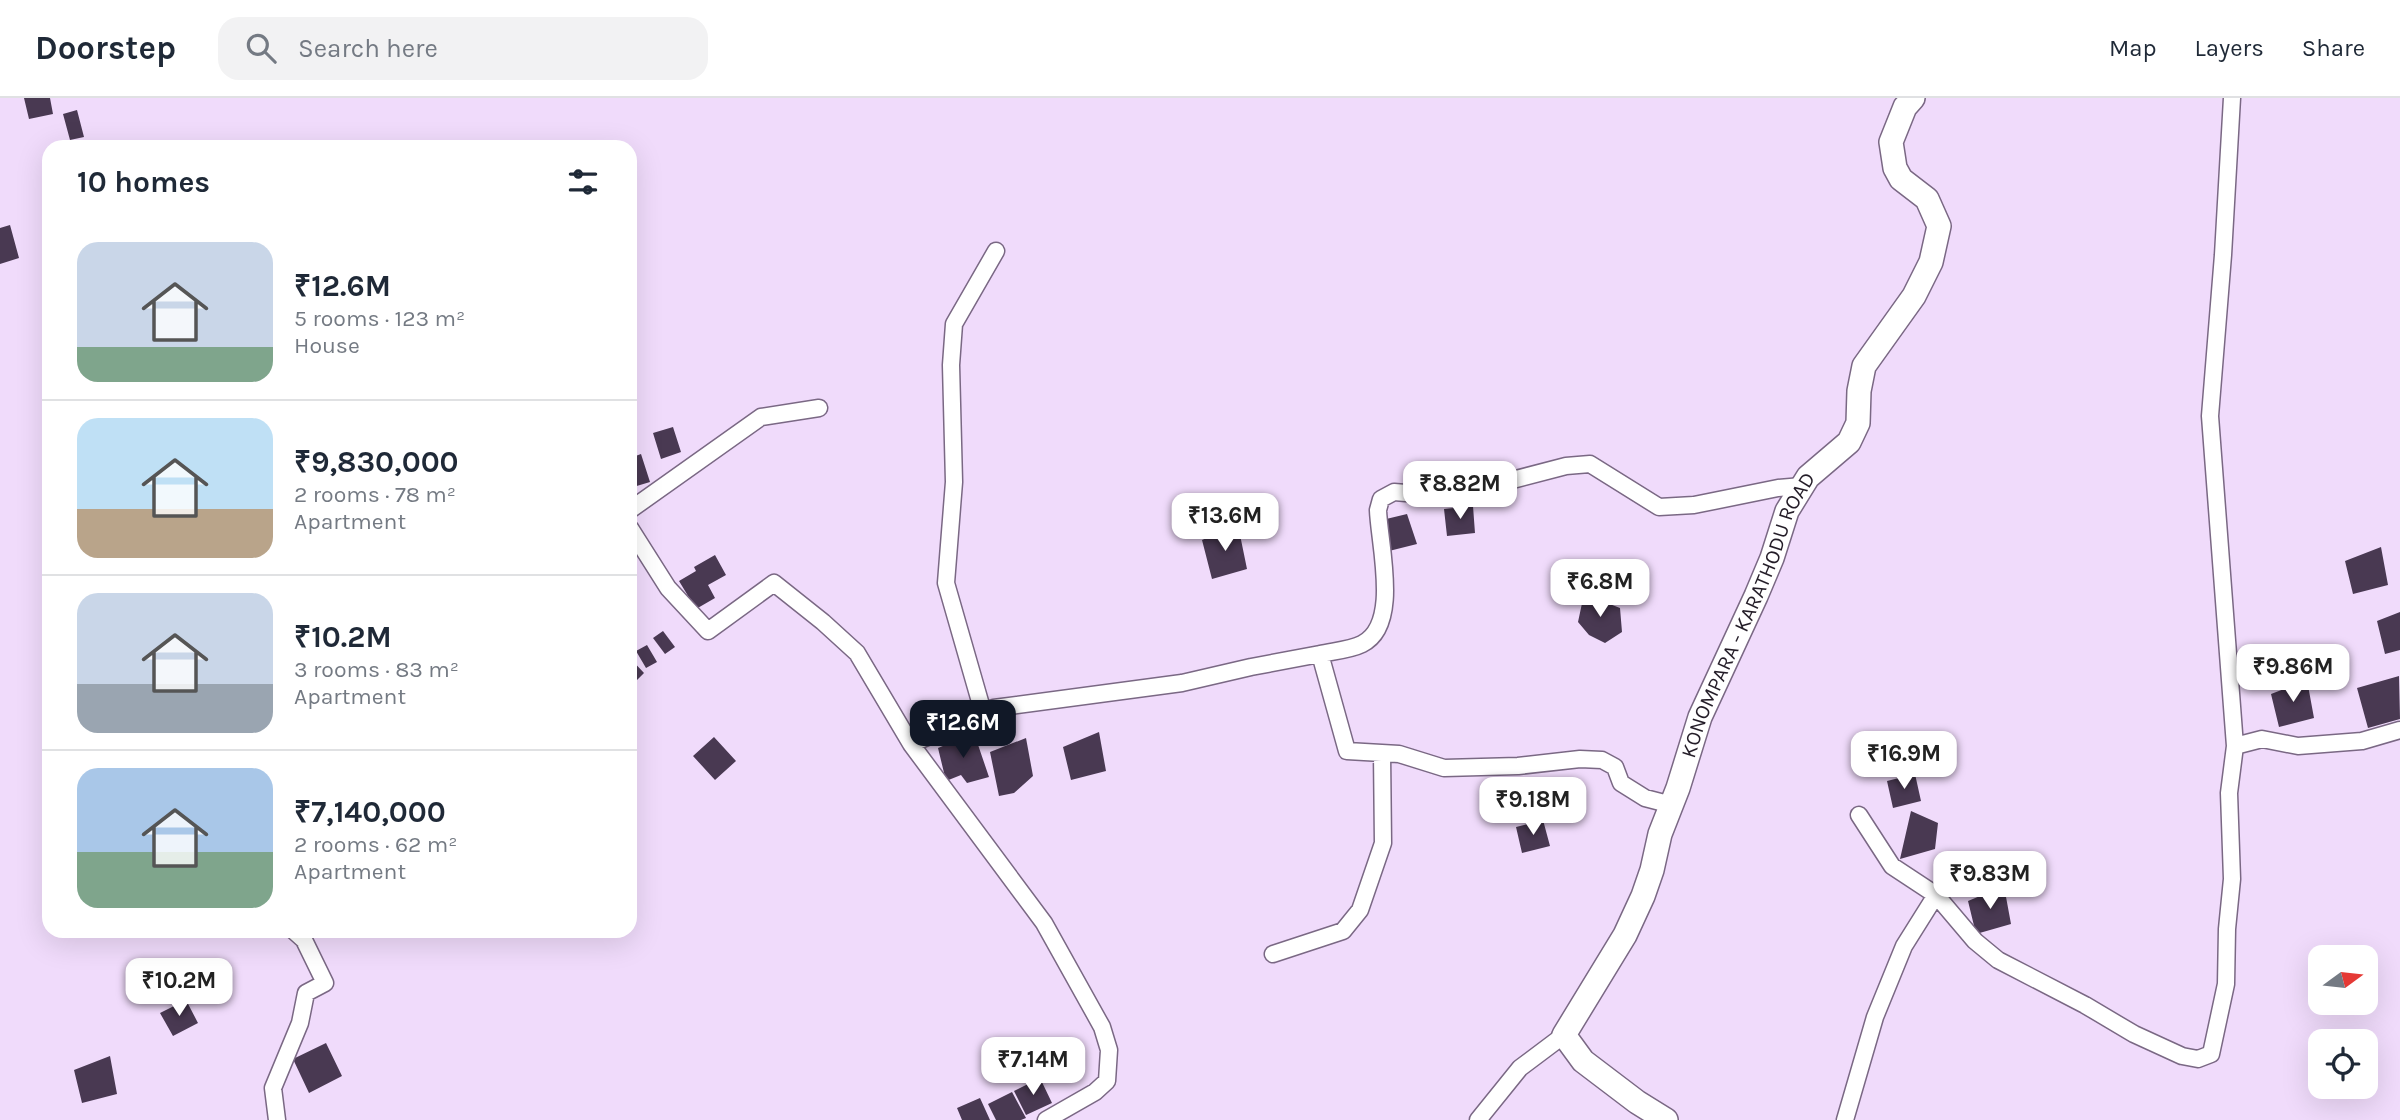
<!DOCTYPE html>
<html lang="en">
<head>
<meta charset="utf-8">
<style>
  :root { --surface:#fff; --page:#f2f2f3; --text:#1f2937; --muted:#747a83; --line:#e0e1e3; --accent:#111827 }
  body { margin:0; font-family:Karla,sans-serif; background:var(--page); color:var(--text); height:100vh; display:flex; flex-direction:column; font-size:26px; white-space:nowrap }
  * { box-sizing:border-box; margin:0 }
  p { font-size:23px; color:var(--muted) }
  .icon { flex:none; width:38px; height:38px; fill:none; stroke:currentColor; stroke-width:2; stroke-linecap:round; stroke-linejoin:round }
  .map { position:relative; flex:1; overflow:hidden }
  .details { position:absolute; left:42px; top:42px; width:595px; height:798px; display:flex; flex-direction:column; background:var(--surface); border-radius:21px; box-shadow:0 7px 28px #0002 }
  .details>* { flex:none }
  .needle { width:46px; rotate:75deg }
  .fabs { position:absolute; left:2308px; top:847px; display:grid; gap:14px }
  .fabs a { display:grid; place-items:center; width:70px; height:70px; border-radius:14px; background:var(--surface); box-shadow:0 7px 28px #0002; font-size:35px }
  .price { position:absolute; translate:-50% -60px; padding:0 16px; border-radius:14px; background:#fff; color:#222; font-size:23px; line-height:46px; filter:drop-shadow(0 2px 4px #0008) }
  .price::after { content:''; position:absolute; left:50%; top:42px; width:21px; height:16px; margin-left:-10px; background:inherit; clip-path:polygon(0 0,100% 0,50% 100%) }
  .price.selected { background:var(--accent); color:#fff }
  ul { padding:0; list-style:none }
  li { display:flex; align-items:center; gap:21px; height:175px; padding:0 35px }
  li+li { border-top:2px solid var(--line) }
  li span { display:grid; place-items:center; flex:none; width:196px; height:140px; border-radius:21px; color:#555 }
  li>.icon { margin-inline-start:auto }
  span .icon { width:84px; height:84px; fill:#fffc; stroke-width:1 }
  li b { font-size:30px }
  h2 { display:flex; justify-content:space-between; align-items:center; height:84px; padding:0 35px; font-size:30px }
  header { display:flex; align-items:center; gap:42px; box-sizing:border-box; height:98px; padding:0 35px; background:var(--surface); border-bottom:2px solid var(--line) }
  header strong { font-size:33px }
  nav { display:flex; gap:38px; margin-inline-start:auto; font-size:24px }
  .search { width:490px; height:63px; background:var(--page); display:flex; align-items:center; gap:18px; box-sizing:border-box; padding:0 24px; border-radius:21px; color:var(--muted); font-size:26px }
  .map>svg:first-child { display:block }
</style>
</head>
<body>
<header>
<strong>Doorstep</strong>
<div class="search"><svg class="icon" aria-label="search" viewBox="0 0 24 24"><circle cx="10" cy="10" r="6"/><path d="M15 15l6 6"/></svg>Search here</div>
<nav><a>Map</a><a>Layers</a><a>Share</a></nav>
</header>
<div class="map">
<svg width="2400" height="1022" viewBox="0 0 2400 1022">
  <rect width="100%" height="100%" fill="#f0dbfb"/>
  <path fill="#493952" d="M24,0h26l3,16 -24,5z
    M77,12l7,27 -14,3 -7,-26z
    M10,127l9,33 -19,6v-36z
    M673,329l8,25 -20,7 -8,-26z
    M641,356l9,28 -20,6v-30z
    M1473,408l2,27 -28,3 -3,-27z
    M1407,416l10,30 -28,7 -7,-31z
    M1238,427l9,44 -35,10 -10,-39z
    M2381,449l7,38 -35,9 -8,-33z
    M715,457l11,20 -18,10 7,13 -19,11 -17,-28 17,-10 -2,-4z
    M1584,496l36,14 2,24 -17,11 -16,-8 -11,-13z
    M2400,514v38l-15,4 -8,-33z
    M663,533l12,16 -10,7 -12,-16z
    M647,547l10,17 -11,6 -10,-17z
    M630,560l14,15 -14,14z
    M2399,578l1,43 -32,9 -11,-40z
    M2307,582l7,38 -35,9 -8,-33z
    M1099,634l7,39 -35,9 -8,-33z
    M974,635l15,44 -22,6 -6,-8 -15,6 -8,-33z
    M714,639l22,24 -21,19 -22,-24z
    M1026,640l7,38 -19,17 -15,3 -9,-44z
    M1915,676l6,27 -28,7 -6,-27z
    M1911,713l27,12 -3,26 -35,10z
    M1543,722l7,26 -28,7 -6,-26z
    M2004,788l7,38 -35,10 -8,-33z
    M186,902l12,23 -25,13 -13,-23z
    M326,945l16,33 -33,17 -16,-34z
    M110,958l7,38 -35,9 -8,-33z
    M1040,980l12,25 -26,12 -12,-24z
    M1012,994l14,26 -5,2h-25l-8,-16z
    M980,1000l10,22h-28l-5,-12z"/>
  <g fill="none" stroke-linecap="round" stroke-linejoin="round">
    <g stroke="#7a6884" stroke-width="19">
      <path id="street" d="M630,412l131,-93 58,-9
        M630,430l38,60 40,43 66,-48 49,39 34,31 54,91 83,-36 188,-25 69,-16 69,-13 27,97 52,3 45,14 74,-2 62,-7 22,1 13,7 6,16 24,15 27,7
        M1320,556c13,-3 30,-4 42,-10 39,-19 17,-100 16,-134l3,-11 13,-7 36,3 36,-3 100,-26 24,-2 69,43 35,-2 84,-17 24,-2
        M983,614l-37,-129 8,-101 -3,-117 3,-41 42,-73
        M911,646l133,179 58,104 7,23 -2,31 -12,11 -49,28
        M2235,648l27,-7 36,7 64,-5 38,-11
        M1936,797l39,46 23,19 87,45 49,29 48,22 16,3 13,-5 15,-70 1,-55 5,-50 -3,-86 6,-47 -25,-330 13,-161 9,-157
        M1273,856l70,-23 17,-21 23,-67 -1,-90
        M277,1022l-4,-32 27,-65 6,-30 19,-10 -21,-43 -10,-9
        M1478,1022l42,-52 44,-33
        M1845,1022l30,-103 29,-71 32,-51 -44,-29 -33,-51"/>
    </g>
    <g stroke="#7a6884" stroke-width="26">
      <g id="secondary">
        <path id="s1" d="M1666,1022l-29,-18 -54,-41 -19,-26 61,-100 18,-39 9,-26 8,-36 18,-46 22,-71 56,-121 16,-38 15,-47 21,-34 41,-35 9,-19 1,-32 5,-25 50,-70 17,-34 8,-36 -12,-27 -26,-20 -6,-11 -4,-26 14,-35 8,-9"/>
      </g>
    </g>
    <use href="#street" stroke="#fff" stroke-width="16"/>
    <use href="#secondary" stroke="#fff" stroke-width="23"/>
  </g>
  <g text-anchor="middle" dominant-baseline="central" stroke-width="7" stroke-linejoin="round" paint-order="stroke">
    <g font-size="21" fill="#241d28" stroke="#f0dbfb">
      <text stroke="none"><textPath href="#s1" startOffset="595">KONOMPARA - KARATHODU ROAD</textPath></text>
    </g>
  </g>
</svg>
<div class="fabs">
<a><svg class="needle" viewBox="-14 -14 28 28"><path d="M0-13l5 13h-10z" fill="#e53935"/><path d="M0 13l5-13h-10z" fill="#747a83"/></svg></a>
<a><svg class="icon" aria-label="locate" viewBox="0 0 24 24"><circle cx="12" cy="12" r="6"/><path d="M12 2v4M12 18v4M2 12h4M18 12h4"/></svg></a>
</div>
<b class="price" style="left:1460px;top:423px">₹8.82M</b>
<b class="price" style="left:1225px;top:455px">₹13.6M</b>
<b class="price" style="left:1600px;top:521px">₹6.8M</b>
<b class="price" style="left:2293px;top:606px">₹9.86M</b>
<b class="price selected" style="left:963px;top:662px">₹12.6M</b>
<b class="price" style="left:1904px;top:693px">₹16.9M</b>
<b class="price" style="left:1533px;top:739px">₹9.18M</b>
<b class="price" style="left:1990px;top:813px">₹9.83M</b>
<b class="price" style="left:179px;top:920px">₹10.2M</b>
<b class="price" style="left:1033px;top:999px">₹7.14M</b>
<section class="details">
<h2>10 homes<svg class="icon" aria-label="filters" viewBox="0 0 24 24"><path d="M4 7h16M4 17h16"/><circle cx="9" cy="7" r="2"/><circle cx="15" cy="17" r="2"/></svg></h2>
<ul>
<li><span style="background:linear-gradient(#c9d6e8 75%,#7fa58c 0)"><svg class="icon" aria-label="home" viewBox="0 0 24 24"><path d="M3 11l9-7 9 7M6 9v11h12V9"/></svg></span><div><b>₹12.6M</b><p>5 rooms · 123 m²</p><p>House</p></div></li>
<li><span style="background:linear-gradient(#bfe0f5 65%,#b9a48a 0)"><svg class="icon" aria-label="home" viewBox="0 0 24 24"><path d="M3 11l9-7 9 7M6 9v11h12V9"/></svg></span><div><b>₹9,830,000</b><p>2 rooms · 78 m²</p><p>Apartment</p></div></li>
<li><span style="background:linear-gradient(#c9d6e8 65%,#9aa5b1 0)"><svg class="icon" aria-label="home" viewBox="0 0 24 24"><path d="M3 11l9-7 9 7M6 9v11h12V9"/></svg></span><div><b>₹10.2M</b><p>3 rooms · 83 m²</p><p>Apartment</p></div></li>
<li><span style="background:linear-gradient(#a9c7e8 60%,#7fa58c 0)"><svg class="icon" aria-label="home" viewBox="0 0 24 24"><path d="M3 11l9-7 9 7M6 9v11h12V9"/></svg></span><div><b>₹7,140,000</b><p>2 rooms · 62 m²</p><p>Apartment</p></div></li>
</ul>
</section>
</div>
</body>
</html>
